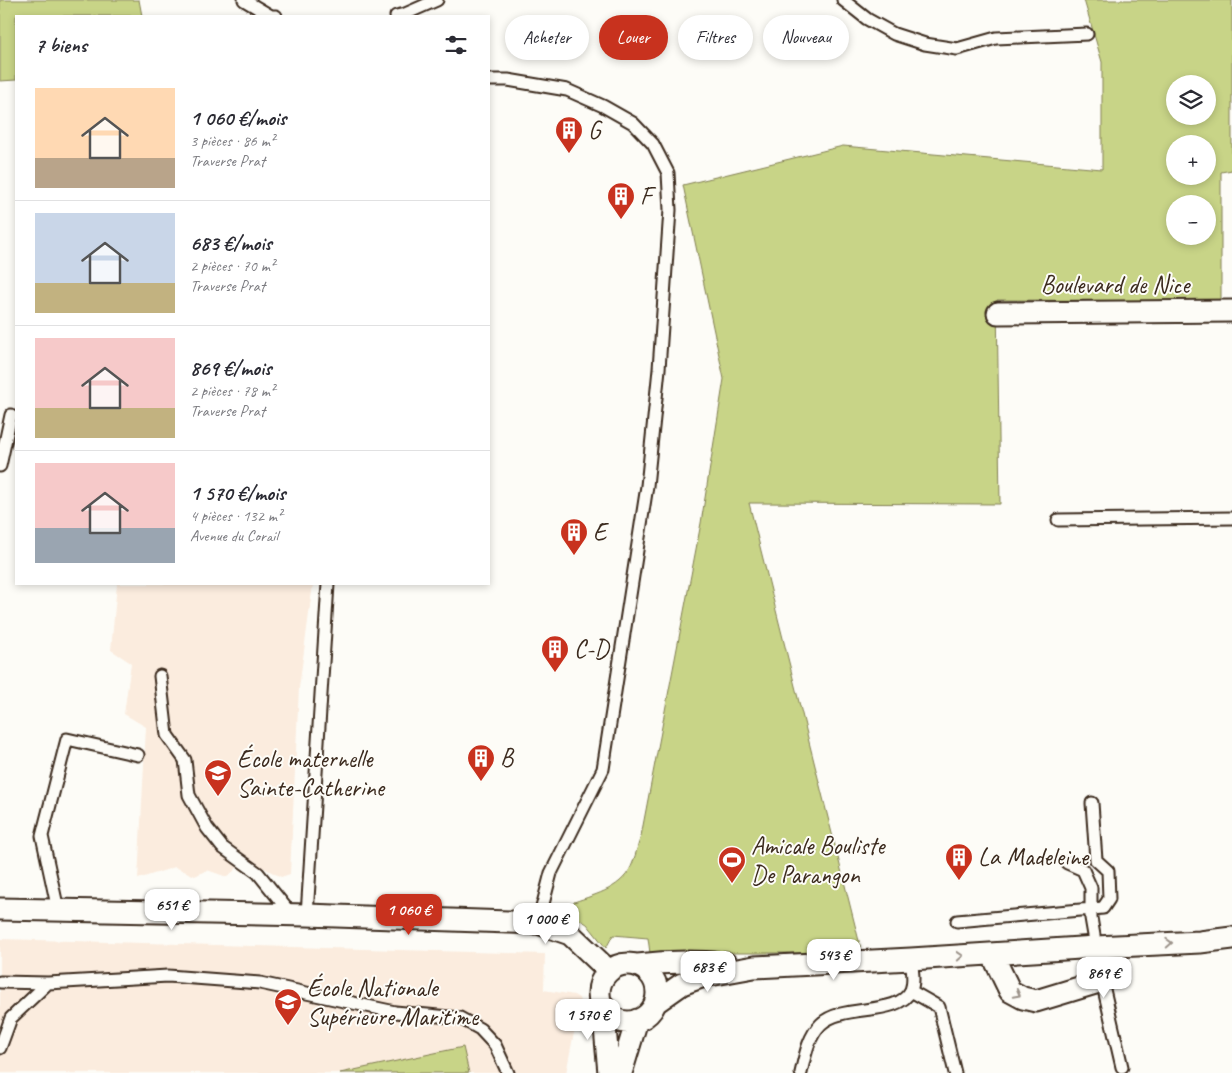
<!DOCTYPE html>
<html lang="fr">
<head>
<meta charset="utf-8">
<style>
  :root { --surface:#fff; --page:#f2f2f3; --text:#2b2b33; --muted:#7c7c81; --line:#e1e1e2; --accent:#c8321e }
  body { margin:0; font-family:Caveat,sans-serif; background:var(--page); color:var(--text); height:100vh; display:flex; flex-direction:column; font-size:19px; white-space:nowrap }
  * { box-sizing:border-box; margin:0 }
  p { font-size:16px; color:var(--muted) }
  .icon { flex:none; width:28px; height:28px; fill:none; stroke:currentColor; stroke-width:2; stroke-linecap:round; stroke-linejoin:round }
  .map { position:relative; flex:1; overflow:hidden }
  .sheet { position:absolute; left:15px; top:15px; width:475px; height:570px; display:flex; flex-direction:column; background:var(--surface); border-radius:0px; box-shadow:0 2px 8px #0003 }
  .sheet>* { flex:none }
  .top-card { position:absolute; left:505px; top:15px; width:475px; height:45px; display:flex; gap:10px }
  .buttons { position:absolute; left:1166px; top:75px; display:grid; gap:10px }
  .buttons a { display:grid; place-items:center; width:50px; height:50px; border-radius:50%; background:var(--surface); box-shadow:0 2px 8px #0003; font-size:25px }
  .price { position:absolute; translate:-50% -42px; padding:0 11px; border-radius:10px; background:#fff; color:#222; font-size:16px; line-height:32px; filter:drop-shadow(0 1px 2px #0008) }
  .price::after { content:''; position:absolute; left:50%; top:30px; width:15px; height:11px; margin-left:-8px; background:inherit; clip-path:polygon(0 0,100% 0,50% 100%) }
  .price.on { background:var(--accent); color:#fff }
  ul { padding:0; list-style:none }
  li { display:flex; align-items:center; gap:15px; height:125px; padding:0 20px }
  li+li { border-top:1px solid var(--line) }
  li span { display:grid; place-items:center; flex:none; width:140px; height:100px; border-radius:0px; color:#555 }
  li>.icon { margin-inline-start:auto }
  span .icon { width:60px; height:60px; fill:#fffc; stroke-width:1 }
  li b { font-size:21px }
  h2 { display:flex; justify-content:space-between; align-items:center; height:60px; padding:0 20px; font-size:21px }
  .chip { padding:0 18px; border-radius:22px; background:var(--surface); box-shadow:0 2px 8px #0003; font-size:18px; line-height:45px }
  .chip.on { background:var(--accent); color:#fff }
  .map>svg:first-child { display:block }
</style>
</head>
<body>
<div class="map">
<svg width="1232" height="1073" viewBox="0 0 1232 1073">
  <rect width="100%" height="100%" fill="#fdfcf7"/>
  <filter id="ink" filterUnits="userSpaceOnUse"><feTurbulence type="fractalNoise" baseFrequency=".02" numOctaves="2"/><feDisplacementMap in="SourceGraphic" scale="10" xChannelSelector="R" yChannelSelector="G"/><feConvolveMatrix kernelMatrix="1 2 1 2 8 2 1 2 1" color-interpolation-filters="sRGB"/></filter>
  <g filter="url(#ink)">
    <path fill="#fbecde" d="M117,584h196l-14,104 -9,186 -9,3 -19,-10 -8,11 -17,-10 -10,9 -20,-7 -12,6 -20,-9 -37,12 8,-152 -22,-13 7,-51 -20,-13z
      M0,939l545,15 -1,36 30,5 5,3 1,4 -14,71h-566z"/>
    <path fill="#c8d487" stroke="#827f52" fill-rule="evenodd" d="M0,0h139l3,16h-126v64l-16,1z
      M1084,0h148v170l-11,2v129l-224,-1 3,204 -251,-1 113,450h-212l-2,-15 -35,-3 -7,13 -19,-24 -15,-9 2,-13c23,-8 50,-14 59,-40 3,-8 5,-18 8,-26l60,-313 23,-144 -41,-194 160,-39 259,23v-107zM1175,84h33v32h-33zM1175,144h33v32h-33zM1175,204h33v32h-33z
      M463,1047l6,26h-129z"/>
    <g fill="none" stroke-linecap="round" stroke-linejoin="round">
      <g stroke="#3b2a1e" stroke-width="15">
        <path id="service" d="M244,0l27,16h5
          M843,0l24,19 27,15 31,10 32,5 39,-11 91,-4
          M396,16l9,-2 32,-14
          M489,80h19l59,10 36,16 30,17 20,21 15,29 2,37 -11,159 -12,117 -44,283 -52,104 -13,50
          M0,466l11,-51
          M1058,520l174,-2
          M160,676l7,59 18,25 4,35 18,33 15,19 36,26 33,41
          M1067,863l16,7 8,18v30l5,29
          M58,910l-16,-74 25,-97 71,16
          M307,915l21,-331
          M957,921l146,-13 6,-9 -1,-28 -12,-11 -4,-57
          M1102,981l20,86
          M0,982l48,1 120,-7 92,7 135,29 65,6 20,11 15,16 13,28
          M911,991l28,16 16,66
          M0,1048l11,-30 37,-35
          M801,1073c4,-17 7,-36 20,-49 21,-21 78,-7 90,-34 4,-9 1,-22 0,-31"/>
      </g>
      <g stroke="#3b2a1e" stroke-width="25">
        <path id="minor" d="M998,313l234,-2
          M0,909l307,6 231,8 32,11 39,37
          M992,954l18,37 13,7 13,3 66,-20 -6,-34 104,-5 32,-4
          M599 993a29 29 0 1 1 58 0a29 29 0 1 1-58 0Z
          M638,965c30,-4 59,-4 88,-1
          M655,1003l27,-19 22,-8 50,-9 157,-8 185,-12
          M603,1005l6,68
          M621,1073l16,-53"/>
      </g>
      <use href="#service" stroke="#fdfcf7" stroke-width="11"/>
      <use href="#minor" stroke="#fdfcf7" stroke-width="21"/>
    </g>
    <defs><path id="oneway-chevron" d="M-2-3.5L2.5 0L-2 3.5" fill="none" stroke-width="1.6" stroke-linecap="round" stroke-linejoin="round" transform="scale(1.25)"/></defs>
    <g stroke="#9c938a">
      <use href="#oneway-chevron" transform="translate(1169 943) rotate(-3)"/>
      <use href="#oneway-chevron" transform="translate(960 956) rotate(-4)"/>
      <use href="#oneway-chevron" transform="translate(1017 994) rotate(28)"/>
    </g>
  </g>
  <defs>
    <g id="building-pin" transform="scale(1.4375)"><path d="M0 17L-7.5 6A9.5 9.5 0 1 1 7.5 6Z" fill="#c8321e" stroke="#fdfcf7"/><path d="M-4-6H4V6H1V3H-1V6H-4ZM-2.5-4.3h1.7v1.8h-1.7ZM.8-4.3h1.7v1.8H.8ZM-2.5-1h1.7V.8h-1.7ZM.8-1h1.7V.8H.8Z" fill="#fff"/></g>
    <g id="school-pin" transform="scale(1.4375)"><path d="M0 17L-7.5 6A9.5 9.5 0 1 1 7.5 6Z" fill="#c8321e" stroke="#fdfcf7"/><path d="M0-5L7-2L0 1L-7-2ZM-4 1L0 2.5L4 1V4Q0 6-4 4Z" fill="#fff"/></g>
    <g id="stadium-pin" transform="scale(1.4375)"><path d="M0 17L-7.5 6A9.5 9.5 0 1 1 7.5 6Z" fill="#c8321e" stroke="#fdfcf7"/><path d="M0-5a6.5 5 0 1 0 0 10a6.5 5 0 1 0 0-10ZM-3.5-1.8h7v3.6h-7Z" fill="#fff"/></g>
    <g id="university-pin" transform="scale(1.4375)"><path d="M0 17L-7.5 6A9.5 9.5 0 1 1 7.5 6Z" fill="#c8321e" stroke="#fdfcf7"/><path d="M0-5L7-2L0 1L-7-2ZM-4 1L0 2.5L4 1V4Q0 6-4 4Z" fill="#fff"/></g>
  </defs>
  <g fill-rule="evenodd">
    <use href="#building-pin" x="569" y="130"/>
    <use href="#building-pin" x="621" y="196"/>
    <use href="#building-pin" x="574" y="532"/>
    <use href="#building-pin" x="555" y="649"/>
    <use href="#building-pin" x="481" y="758"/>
    <use href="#school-pin" x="218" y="773"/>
    <use href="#building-pin" x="959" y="857"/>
    <use href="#stadium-pin" x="732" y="860"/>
    <use href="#university-pin" x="288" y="1002"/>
  </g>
  <g text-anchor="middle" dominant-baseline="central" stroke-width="4" stroke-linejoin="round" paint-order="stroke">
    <g font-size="25" fill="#3b2a1e" stroke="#fdfcf7" text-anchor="start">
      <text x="588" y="130">G</text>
      <text x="640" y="196">F</text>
      <text x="593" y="532">E</text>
      <text x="574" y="649">C-D</text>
      <text x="500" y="758">B</text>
      <text x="237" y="759">École maternelle<tspan x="237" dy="29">Sainte-Catherine</tspan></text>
      <text x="751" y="846">Amicale Bouliste<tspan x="751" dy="29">De Parangon</tspan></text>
      <text x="978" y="857">La Madeleine</text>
      <text x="307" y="988">École Nationale<tspan x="307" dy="29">Supérieure Maritime</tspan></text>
    </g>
    <g font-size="25" fill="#3b2a1e" stroke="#fdfcf7">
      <text x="1115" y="285">Boulevard de Nice</text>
    </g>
  </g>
</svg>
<div class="buttons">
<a><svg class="icon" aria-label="layers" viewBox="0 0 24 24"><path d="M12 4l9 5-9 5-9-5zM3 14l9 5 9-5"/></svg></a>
<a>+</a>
<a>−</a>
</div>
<b class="price" style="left:172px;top:931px">651 €</b>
<b class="price on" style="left:409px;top:936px">1 060 €</b>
<b class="price" style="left:546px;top:945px">1 000 €</b>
<b class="price" style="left:834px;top:981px">543 €</b>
<b class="price" style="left:708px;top:993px">683 €</b>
<b class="price" style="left:1104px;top:999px">869 €</b>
<b class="price" style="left:588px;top:1041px">1 570 €</b>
<div class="top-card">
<a class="chip">Acheter</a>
<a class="chip on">Louer</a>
<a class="chip">Filtres</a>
<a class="chip">Nouveau</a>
</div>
<section class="sheet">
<h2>7 biens<svg class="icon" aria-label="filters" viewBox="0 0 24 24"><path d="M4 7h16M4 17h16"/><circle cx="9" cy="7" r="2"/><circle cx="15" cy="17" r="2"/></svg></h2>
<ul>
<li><span style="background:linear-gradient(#ffd9b3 70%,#b9a48a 0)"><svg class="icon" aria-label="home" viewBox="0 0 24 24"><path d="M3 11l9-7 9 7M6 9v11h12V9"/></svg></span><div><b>1 060 €/mois</b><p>3 pièces · 86 m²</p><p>Traverse Prat</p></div></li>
<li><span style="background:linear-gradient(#c9d6e8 70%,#c2b280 0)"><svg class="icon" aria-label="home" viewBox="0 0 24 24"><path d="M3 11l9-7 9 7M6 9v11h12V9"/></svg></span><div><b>683 €/mois</b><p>2 pièces · 70 m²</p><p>Traverse Prat</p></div></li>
<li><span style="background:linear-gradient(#f6c9c9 70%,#c2b280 0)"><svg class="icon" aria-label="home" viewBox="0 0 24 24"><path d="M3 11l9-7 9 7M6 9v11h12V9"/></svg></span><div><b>869 €/mois</b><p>2 pièces · 78 m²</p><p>Traverse Prat</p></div></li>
<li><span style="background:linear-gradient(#f6c9c9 65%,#9aa5b1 0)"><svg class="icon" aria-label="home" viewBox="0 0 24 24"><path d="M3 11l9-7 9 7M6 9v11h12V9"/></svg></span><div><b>1 570 €/mois</b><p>4 pièces · 132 m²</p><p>Avenue du Corail</p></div></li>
</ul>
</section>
</div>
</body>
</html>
